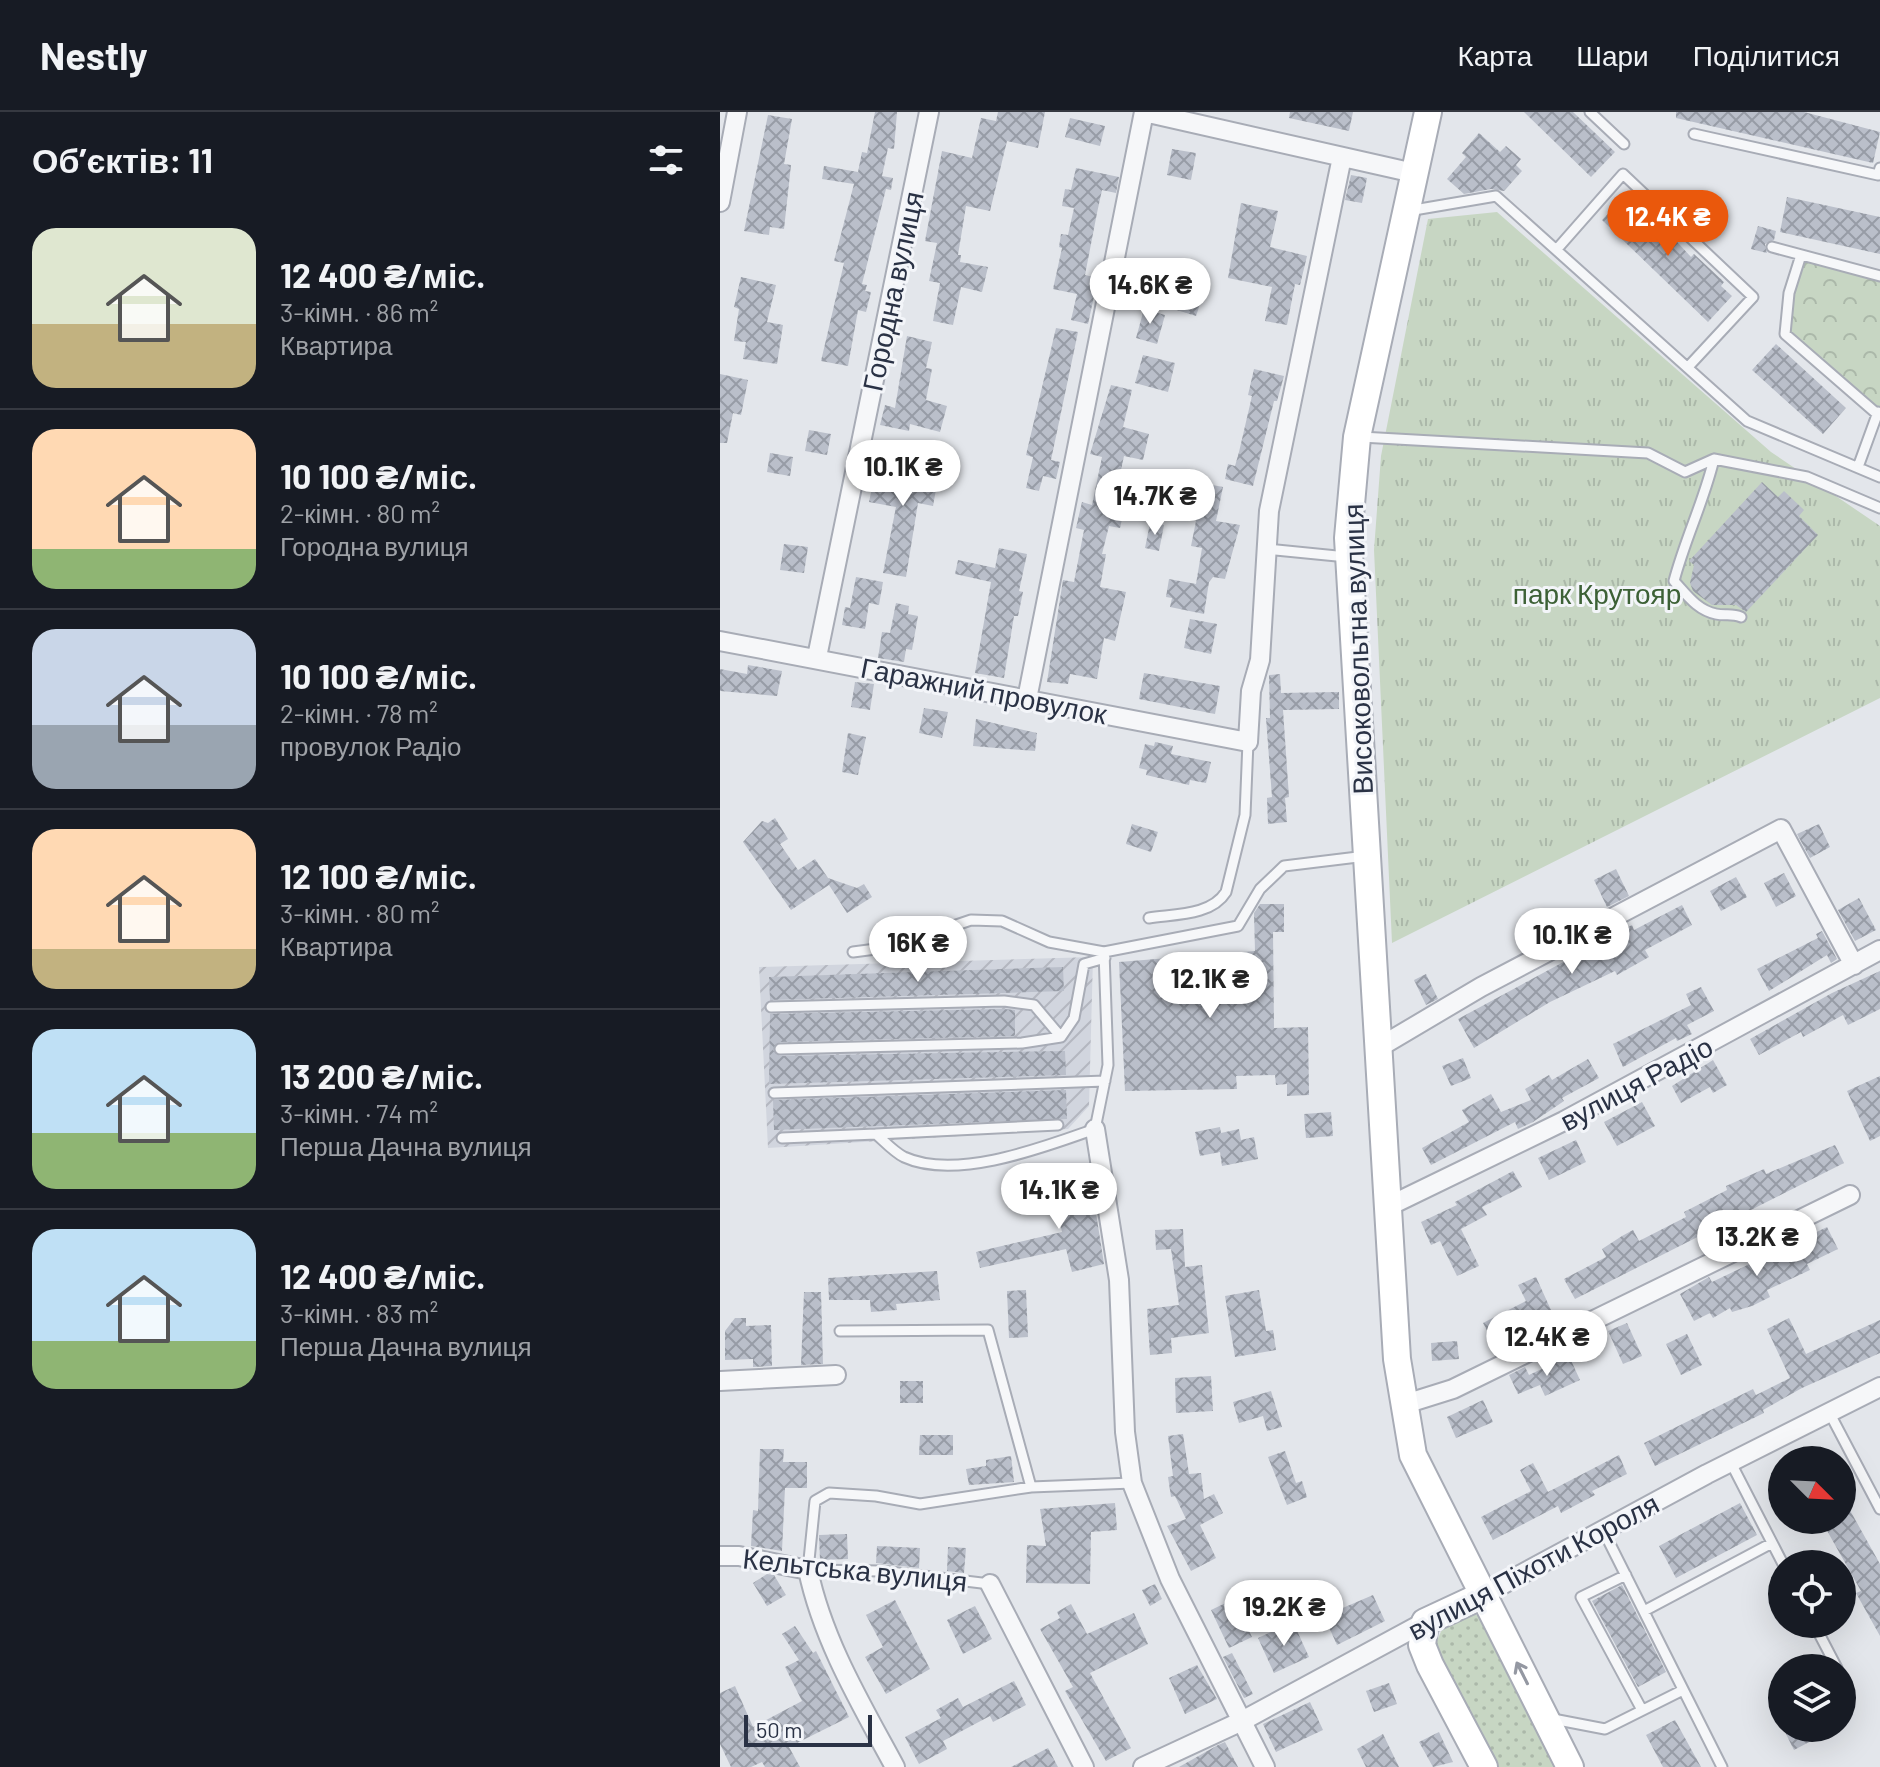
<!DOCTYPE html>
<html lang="uk">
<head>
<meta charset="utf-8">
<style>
  :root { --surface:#171b24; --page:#20242c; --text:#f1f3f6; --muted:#9ea1a6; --line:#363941; --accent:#ea580c }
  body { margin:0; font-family:Barlow,sans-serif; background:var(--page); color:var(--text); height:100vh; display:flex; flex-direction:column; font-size:30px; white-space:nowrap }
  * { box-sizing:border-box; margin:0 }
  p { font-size:26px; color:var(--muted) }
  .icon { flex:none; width:44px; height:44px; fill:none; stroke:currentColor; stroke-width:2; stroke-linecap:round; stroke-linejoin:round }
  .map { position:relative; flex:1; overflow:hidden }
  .panel { display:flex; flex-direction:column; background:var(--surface); width:720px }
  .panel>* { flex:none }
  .needle { width:52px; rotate:114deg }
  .buttons { position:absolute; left:1048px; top:1334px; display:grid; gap:16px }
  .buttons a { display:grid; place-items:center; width:88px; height:88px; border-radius:50%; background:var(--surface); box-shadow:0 8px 32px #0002; font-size:40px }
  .scale { position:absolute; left:24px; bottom:20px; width:128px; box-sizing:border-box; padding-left:8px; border:4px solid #2a3245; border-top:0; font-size:22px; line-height:28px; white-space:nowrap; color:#2a3245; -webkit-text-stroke:6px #f3f5f9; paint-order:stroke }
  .price { position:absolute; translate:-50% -68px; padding:0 18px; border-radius:28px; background:#fff; color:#222; font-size:26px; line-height:52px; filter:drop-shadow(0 2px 4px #0008) }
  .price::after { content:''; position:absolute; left:50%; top:48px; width:24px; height:18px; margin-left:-12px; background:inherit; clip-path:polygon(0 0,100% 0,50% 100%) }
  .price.on { background:var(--accent); color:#fff }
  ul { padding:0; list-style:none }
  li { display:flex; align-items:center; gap:24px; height:200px; padding:0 32px }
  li+li { border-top:2px solid var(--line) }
  li span { display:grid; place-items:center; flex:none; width:224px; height:160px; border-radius:24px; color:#555 }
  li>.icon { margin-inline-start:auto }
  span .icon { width:96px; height:96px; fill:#fffc; stroke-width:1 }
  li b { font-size:34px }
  h2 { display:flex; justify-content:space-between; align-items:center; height:96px; padding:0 32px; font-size:34px }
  header { display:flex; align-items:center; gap:48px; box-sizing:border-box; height:112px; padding:0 40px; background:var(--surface); border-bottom:2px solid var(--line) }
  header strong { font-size:38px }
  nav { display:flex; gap:44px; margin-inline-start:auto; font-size:28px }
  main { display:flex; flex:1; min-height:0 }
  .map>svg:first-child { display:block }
</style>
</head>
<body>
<header>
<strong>Nestly</strong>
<nav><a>Карта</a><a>Шари</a><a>Поділитися</a></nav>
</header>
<main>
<section class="panel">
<h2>Об’єктів: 11<svg class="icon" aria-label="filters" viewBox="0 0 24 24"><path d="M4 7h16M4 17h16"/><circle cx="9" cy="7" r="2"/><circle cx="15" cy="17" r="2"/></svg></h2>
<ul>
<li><span style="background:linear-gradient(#dfe7d0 60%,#c2b280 0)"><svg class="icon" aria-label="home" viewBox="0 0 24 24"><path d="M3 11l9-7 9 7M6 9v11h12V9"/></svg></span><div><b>12 400 ₴/міс.</b><p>3-кімн. · 86 m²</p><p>Квартира</p></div></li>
<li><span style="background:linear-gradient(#ffd9b3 75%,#8fb573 0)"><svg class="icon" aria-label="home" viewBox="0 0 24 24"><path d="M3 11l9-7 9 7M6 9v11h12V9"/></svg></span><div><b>10 100 ₴/міс.</b><p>2-кімн. · 80 m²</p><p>Городна вулиця</p></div></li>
<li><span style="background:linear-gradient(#c9d6e8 60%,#9aa5b1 0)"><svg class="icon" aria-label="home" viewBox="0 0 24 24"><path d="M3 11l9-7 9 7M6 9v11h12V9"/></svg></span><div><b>10 100 ₴/міс.</b><p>2-кімн. · 78 m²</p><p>провулок Радіо</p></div></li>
<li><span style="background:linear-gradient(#ffd9b3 75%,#c2b280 0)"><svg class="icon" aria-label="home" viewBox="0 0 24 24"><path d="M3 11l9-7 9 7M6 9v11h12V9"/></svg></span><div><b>12 100 ₴/міс.</b><p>3-кімн. · 80 m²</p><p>Квартира</p></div></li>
<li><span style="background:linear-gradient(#bfe0f5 65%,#8fb573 0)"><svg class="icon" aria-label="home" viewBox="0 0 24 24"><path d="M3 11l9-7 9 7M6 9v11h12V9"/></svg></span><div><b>13 200 ₴/міс.</b><p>3-кімн. · 74 m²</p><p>Перша Дачна вулиця</p></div></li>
<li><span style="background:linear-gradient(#bfe0f5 70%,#8fb573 0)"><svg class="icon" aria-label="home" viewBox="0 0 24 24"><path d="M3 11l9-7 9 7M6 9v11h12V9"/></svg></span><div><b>12 400 ₴/міс.</b><p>3-кімн. · 83 m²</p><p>Перша Дачна вулиця</p></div></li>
</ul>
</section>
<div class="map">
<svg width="1160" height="1655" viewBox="0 0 1160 1655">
  <defs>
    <pattern id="industrial-furrows" width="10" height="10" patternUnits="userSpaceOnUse" patternTransform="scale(2)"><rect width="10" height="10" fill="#d1d5de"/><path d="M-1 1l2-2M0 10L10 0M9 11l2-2" fill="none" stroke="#b4b7c0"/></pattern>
    <pattern id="grass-dots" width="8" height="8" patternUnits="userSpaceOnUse" patternTransform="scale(2)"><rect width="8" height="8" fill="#c7d6c3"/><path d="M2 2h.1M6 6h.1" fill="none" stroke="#abb8a9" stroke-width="1.8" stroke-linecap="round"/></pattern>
    <pattern id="forest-crowns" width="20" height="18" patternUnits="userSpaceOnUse" patternTransform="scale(2)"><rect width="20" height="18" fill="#c7d6c3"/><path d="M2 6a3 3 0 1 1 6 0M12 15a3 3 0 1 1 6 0" fill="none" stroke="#abb8a9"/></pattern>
    <pattern id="park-tufts" width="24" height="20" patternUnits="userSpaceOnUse" patternTransform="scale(2)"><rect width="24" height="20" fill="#c7d6c3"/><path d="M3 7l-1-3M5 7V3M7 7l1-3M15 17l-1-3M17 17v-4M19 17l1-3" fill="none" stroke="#abb8a9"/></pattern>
    <pattern id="building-cross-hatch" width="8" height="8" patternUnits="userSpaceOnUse" patternTransform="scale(2)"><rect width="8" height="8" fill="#babfca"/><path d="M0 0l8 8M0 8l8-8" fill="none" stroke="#979ca6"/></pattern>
  </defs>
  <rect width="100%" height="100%" fill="#e3e6eb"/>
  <path fill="url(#industrial-furrows)" d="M373,845l-4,149 -21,23 -300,19 -9,-181z"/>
  <path fill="url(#grass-dots)" d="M751,1501l11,4 76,150h-63l-53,-102 -6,-22 7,-16z"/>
  <path fill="url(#forest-crowns)" d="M1081,143l79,21v133l-4,4 -91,-79z"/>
  <path fill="url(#park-tufts)" d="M777,100l274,240 109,74v172l-488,245 -18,-393 7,-94 47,-237z"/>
  <path fill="url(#building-cross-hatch)" d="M155,0h22l-3,37 -6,-1 -6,28 11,2 -2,12 -5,-1 -24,95 5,1 -2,6 6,1 -5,20 -8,-2 -10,56 -27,-5 23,-98 -10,-2 20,-77 -32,-5 2,-13 34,6 4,-20 5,1z
    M278,0h47l-7,36 -31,-7 -17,70 -24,-5 -8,49h3l-1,7 28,5 -6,25 -21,-5 -8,38 -20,-4 7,-38 -11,-2 8,-38 -12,-2 17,-90 30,7 9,-40 15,3z
    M570,0h63l-4,19 -60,-13z
    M804,0h49l42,40 -24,25z
    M956,0h128l76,20 -7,31 -197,-45z
    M48,3l24,4 -8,45 7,1 -7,64 -14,-2 -1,8 -25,-4z
    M350,6l35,8 -5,20 -35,-9z
    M759,21l21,19 6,-6 15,13 -5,6 6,6 -18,20 -13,-2 -27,5 -17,-15 19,-22 -4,-4z
    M452,37l24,4 -5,27 -24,-5z
    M356,56l43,9 -3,16 -14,-3 -5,23 -12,62 13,3 -10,46 -17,-4 6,-26 -24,-5 9,-41 -3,-1 2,-13 7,1 6,-27 -12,-2 3,-17 6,1z
    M631,63l16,3 -5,25 -17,-3z
    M906,83l12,11 3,-3 50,54 3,-3 30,28 -3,4 11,10 -24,26 -106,-102z
    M1067,85l93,20v37l-100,-22z
    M521,91l37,8 -8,36 37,9 -7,29 -5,-1 -8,41 -22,-4 7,-34 -44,-9z
    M1038,114l18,5 -2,9 -9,4 2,9 -16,-4z
    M21,165l35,8 -9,37 16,3 -6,39 -34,-5 3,-17 -12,-1 5,-32 -5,-2z
    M453,174l30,9 -7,21 -29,-9z
    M424,197l21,6 -8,29 -21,-6z
    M336,216l22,4 -27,128 9,2 -4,17 -13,-3 -4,15 -13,-3 7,-31 -7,-2z
    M187,224l25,6 -6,26 6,1 -6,31 21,6 -7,26 -30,-8 -1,7 -29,-6 5,-20 10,3z
    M1056,232l70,64 -23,26 -71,-64z
    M423,243l32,8 -7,29 -33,-9z
    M534,257l30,7 -7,25h-3l-21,85 -28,-7 3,-15 7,2 4,-14 13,-56 -4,-1z
    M0,262l28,6 -7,35 -8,-2 -6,30h-7z
    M391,273l21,5 -9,37 26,7 -6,26 -19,-4 -12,56 11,3 -3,13 -11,-2 -7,28h4l-6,33 26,5 -11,49 -11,-3 -7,41 -27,-5 -2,10 -21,-2 16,-102 11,2 10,-52 -8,-2 6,-26 10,3 10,-48 -12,-3z
    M89,318l22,4 -4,21 -22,-4z
    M187,339l21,5 -5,25 14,3 -4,22 -15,-3 -12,74 -23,-4 13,-66 -27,-5 6,-29 26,5z
    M50,341l23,4 -3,19 -23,-4z
    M477,370l26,5 -7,34 24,4 -15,54 -12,-2 -4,5 -5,32 -34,-7 2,-9 -6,-1 3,-18 27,5 6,-36 -11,-2 7,-35 -7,-2z
    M1042,370l16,15 6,-6 20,19 -5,6 19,19 -72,77 -10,-7h-24l-19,-14 -3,-8 4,-18 -5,-4z
    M430,411l14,2 -5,26 -14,-3z
    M64,432l24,3 -4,26 -24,-3z
    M279,436l28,6 -8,37 4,1 -5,24h-4l-10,62 -29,-5 16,-91 -36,-8 3,-14 37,8z
    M136,465l27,5 -4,23 -10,-2 -4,26 -23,-4 3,-18 5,1z
    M176,491l13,3 -1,8 10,2 -6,34 -6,-1 -2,13 -26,-4 4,-26 8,1z
    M470,507l27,5 -6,30 -27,-6z
    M28,553l34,6 -5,25 -57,-5v-22l27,5z
    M424,561l76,13 -5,28 -76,-15z
    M560,562l1,19 58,-1v17l-56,1 6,87 -4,1 2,24 -19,2 -1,-26 5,-1 -6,-79h4l-1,-43z
    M135,570l19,2 -4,26 -19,-3z
    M204,596l24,4 -6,26 -23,-5z
    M256,607l61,14 -2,18 -62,-5z
    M128,621l18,4 -8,38 -16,-3z
    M435,630l18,4 -2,8 40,8 -5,21 -16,-3 -1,5 -43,-10 1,-5 -8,-2 6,-24 9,2z
    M55,706l13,21 -8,5 18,26 17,-11 13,19 29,10 7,-4 8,13 -25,16 -18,-28 -38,25 -48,-68 19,-21 6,2z
    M412,712l26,8 -7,20 -25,-8z
    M1099,712l11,23 -20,11 -13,-24z
    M896,757l13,27 -22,11 -13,-27z
    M1064,761l12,23 -20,11 -12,-24z
    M1016,765l11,20 -26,14 -11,-20z
    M1139,786l17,32 -21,11 -17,-31z
    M540,792h24v28h-11l1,96 34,-1 1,68 -22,1v-12l-11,1 -1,-10 -39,1 1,13 -112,2 -6,-129 136,-11 -1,-38z
    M962,793l10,20 -47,25 4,7 -32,18 -2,-4 -65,31 -76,46 -16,-29 174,-94 2,5z
    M1102,819l15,28 -6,4 -4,-8 -58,36 -12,-22 61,-31 -2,-4z
    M343,855l1,24 -294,9 -1,-23z
    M1160,859v38l-32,16 -5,-10 -40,22 -2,-5 -42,23 -9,-16 82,-46z
    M706,862l12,25 -12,6 -12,-25z
    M981,875l13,24 -27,14 5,9 -15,7 -1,-3 -53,29 -10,-23 78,-39 -5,-11z
    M284,897l11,1v26l-235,6 -7,8 7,6 285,-5 1,24 -297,9 1,-70z
    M743,946l8,20 -20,8 -9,-20z
    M868,947l11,19 -37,20 2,3 -31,21 -15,7 -3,-7 -84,43 -9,-17 47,-26 -7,-12 29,-16 10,18 30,-12 -6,-11 24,-14 3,5z
    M993,948l14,25 -14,8 -3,-6 -29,16 -9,-17z
    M1160,964v60l-10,5 -23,-50z
    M346,978l1,29 -293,11 -1,-30z
    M922,990l13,24 -38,20 -13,-24z
    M611,1000l2,24 -27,2 -2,-24z
    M500,1015l1,6 18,-4 2,11 13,-3 4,22 -36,7 -2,-14 -20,4 -5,-24z
    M856,1028l10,22 -37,18 -11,-22z
    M1115,1033l9,18 -269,136 -11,-20 42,-22 -4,-8 20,-13 11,-6 6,11 47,-24 -2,-5 43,-22 -1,-4 38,-17 2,5z
    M793,1059l9,16 -40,20 5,8 -26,14 18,37 -22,10 -17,-35 -9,4 -10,-23 36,-17 -2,-3z
    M371,1069l13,83 -32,8 -6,-23 -86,19 -4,-16 86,-20 -6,-28 -22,6 -3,-15z
    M1107,1115l11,22 -31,15 3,6 -43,20 3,7 -18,9 -20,6 -2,-4 -17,10 -3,-5 -16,8 -14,-27 29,-17 3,5z
    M463,1117l2,38 17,-2 7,68 -38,5 1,15 -22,2 -3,-46 32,-4 -8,-56 -15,1 -1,-20z
    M217,1159l3,29 -44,4 1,6 -26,2 -1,-12h-41l-1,-22z
    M816,1165l15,33 -17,8 -3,-4 -41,22 -7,-13 43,-22 -8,-16z
    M306,1178l2,47 -19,1 -2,-47z
    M539,1178l7,41 7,-1 3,20 -41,7 -10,-61z
    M84,1180h17l2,72 -22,1z
    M15,1206h11v8l25,-1 1,41 -19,1v-8l-28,1v-29z
    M1069,1206l17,36 74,-34v33l-78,35 -39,22 1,3 -109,53 -11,-23 109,-54 3,6 34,-17 -23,-49z
    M907,1211l15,33 -19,8 -15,-33z
    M967,1222l15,31 -21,10 -15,-31z
    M737,1229l2,18 -27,2 -1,-18z
    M849,1244l11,24 -35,16 -5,-11 -22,9 -9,-19 16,-8 4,8z
    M491,1264l2,35 -37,2 -1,-35z
    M180,1269h23v22h-23z
    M551,1279l11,36 -15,4 -4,-15 -24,7 -6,-21z
    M763,1288l10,22 -37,16 -9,-21z
    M463,1322l6,40 12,-1 3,26 10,-5 9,19 -23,12 16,33 -25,13 -24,-45 19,-7 -11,-23 -4,1 -3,-20 5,-1 -5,-40z
    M200,1323h33v20h-34z
    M40,1337h24l-1,13h24v26h-22l-3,63 -31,-5 2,-36 5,1z
    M565,1339l11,32 6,-2 5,16 -20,8 -19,-48z
    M899,1343l8,19 -35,17 3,4 -34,18 -3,-7 -65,34 -12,-23 50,-26 -11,-21 13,-7 15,29z
    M291,1344l3,26 -45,3 -3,-16 20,-3v-6z
    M1122,1384l38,68v72l-24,-43 5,-2 -40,-71h21z
    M395,1391l2,27 -26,2 -1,52 -64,-1 1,-38 19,1 -6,-37z
    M1020,1391l17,32 -81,43 -17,-32z
    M127,1422l1,25 -28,1 -1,-25z
    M157,1434l43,2 -1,20 -43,-5z
    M228,1435l18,1 -2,25 -17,-2z
    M47,1462l7,1 12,20 -19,11 -14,-23z
    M435,1472l7,15 -12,7 -8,-16z
    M902,1473l44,87 -28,15 -46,-86z
    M653,1483l12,26 -48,24 -13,-29z
    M514,1487l18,38 -23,11 -18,-38z
    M175,1488l35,69 -44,25 -21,-37 18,-10 -17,-32z
    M351,1492l16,30 47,-21 14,31 -58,29 41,75 -25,13 -41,-70 8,-4 -33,-58 20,-11 -3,-6z
    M255,1494l17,33 -29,15 -16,-34z
    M573,1510l16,35 -35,16 -16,-35z
    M75,1514l18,27 3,-2 33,66 -60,30 11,20h-35l-3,-5 -11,5h-20l-11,-23v-51l15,-7 18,41 49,-26 -17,-34 14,-7 -17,-26z
    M512,1541l21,41 -9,4 -21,-41z
    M477,1553l20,34 -32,15 -16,-36z
    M294,1569l12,24 -33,17 -3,-6 -47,25 4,8 -28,15 -14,-27 36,-19 -5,-8 22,-12 5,9z
    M669,1571l8,21 -23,8 -8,-21z
    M590,1590l13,28 -47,22 -13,-28z
    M955,1608l26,47h-38l-17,-32z
    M1063,1616h53l-42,22z
    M719,1620l14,30 -20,5 -14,-25z
    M663,1622l16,33h-33l-9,-18z
    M505,1630l13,25h-59l39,-22z
    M328,1636l10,19h-47z"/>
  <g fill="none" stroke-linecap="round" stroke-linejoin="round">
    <g stroke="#a8acb6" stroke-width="13">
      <path id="service" d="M870,0l34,32
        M974,22l184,41 2,-7
        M688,99l88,-15 251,225 133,56
        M1052,135l108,29
        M837,137l66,-75 130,123 -65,70
        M1081,143l-12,38 -4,41 91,79
        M641,325l287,16 37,19 29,-13 93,18 73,31
        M994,347c-10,42 -29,80 -40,122 13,14 23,29 42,33 9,2 16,-1 25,3
        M1138,355l20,-55
        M546,437l81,8
        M429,806c25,-4 62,-2 77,-26l19,-77 3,-73
        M133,840l38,-5 80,-27 31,1 47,21 55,10
        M51,895l233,-6 30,4 27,32
        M60,937l242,-6 39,-6 13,-19 10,-54 21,-6
        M54,981l331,-12
        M156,1022l182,-9
        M62,1026l94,-4c8,7 18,18 28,23 52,24 140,-10 191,-28l13,-64 -4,-113 134,-26 22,-37 24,-23 82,-10
        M120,1219l148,-1 43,157
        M1109,1300l51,97
        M1011,1351l52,101
        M883,1418l119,237
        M906,1463l-45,22 61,113
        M270,1472l-108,-13 -74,-1 7,-69 14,-8 47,3 44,8 111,-17 101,-4
        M924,1499l128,-68
        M1094,1512l23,44
        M1122,1566l1,3
        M833,1607l52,10 78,-39"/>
    </g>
    <g stroke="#a8acb6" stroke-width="22">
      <path id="minor" d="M424,0l270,61
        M0,90l17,-90
        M0,529l528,101 3,-51 9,-31 9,-149 73,-354
        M97,545l112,-545
        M307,587l117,-587
        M658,936l103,-61 300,-158 73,136
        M375,1017l24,151 6,152 7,51 38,96 95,188
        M667,1095l177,-86 316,-171
        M0,1269l116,-6
        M682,1293l51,-16 397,-194
        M0,1444h19l69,14c15,71 53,134 87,197
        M270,1472l94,183
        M763,1483l224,-121 173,-87
        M423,1655l99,-46 183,-99"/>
    </g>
    <g stroke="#a8acb6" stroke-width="30">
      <path id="secondary" d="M708,0l-71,325 -9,101 49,821 16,96 157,312
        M763,1483l-58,27 -3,23 8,20 54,102"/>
    </g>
    <use href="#service" stroke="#f6f7f9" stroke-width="9"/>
    <use href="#minor" stroke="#f6f7f9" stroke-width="18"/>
    <use href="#secondary" stroke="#fff" stroke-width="26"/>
  </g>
  <defs><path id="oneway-shaft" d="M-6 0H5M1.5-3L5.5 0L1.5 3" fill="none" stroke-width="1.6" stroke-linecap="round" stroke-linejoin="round" transform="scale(2)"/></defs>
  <use stroke="#9498a2" href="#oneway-shaft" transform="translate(802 1561) rotate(-117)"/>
  <g text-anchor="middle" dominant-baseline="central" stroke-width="6" stroke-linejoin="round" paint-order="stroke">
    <g font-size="28" fill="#2a3245" stroke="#f3f5f9">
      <text transform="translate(172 179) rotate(-78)">Городна вулиця</text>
      <text transform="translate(637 537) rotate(-92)">Високовольтна вулиця</text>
      <text transform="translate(264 578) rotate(11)">Гаражний провулок</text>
      <text transform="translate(916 971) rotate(-28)">вулиця Радіо</text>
      <text transform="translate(813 1454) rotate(-28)">вулиця Піхоти Короля</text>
      <text transform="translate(135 1457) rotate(6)">Кельтська вулиця</text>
    </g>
    <g font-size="28" fill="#3d6136" stroke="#f3f5f9">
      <text x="877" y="481">парк Крутояр</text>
    </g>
  </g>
</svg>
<div class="buttons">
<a><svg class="needle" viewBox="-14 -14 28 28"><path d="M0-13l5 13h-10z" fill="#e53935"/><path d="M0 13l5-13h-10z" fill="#9ea1a6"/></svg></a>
<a><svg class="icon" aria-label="locate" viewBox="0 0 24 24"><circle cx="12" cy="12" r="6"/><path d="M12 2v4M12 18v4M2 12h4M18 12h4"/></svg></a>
<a><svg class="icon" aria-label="layers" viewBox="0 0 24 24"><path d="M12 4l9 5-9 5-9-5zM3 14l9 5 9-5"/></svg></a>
</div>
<div class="scale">50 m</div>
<b class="price on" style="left:948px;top:146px">12.4K ₴</b>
<b class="price" style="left:430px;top:214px">14.6K ₴</b>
<b class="price" style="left:183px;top:396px">10.1K ₴</b>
<b class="price" style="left:435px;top:425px">14.7K ₴</b>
<b class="price" style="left:852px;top:864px">10.1K ₴</b>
<b class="price" style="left:198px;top:872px">16K ₴</b>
<b class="price" style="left:490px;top:908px">12.1K ₴</b>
<b class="price" style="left:339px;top:1119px">14.1K ₴</b>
<b class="price" style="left:1037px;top:1166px">13.2K ₴</b>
<b class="price" style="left:827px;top:1266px">12.4K ₴</b>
<b class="price" style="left:564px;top:1536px">19.2K ₴</b>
</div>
</main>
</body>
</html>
